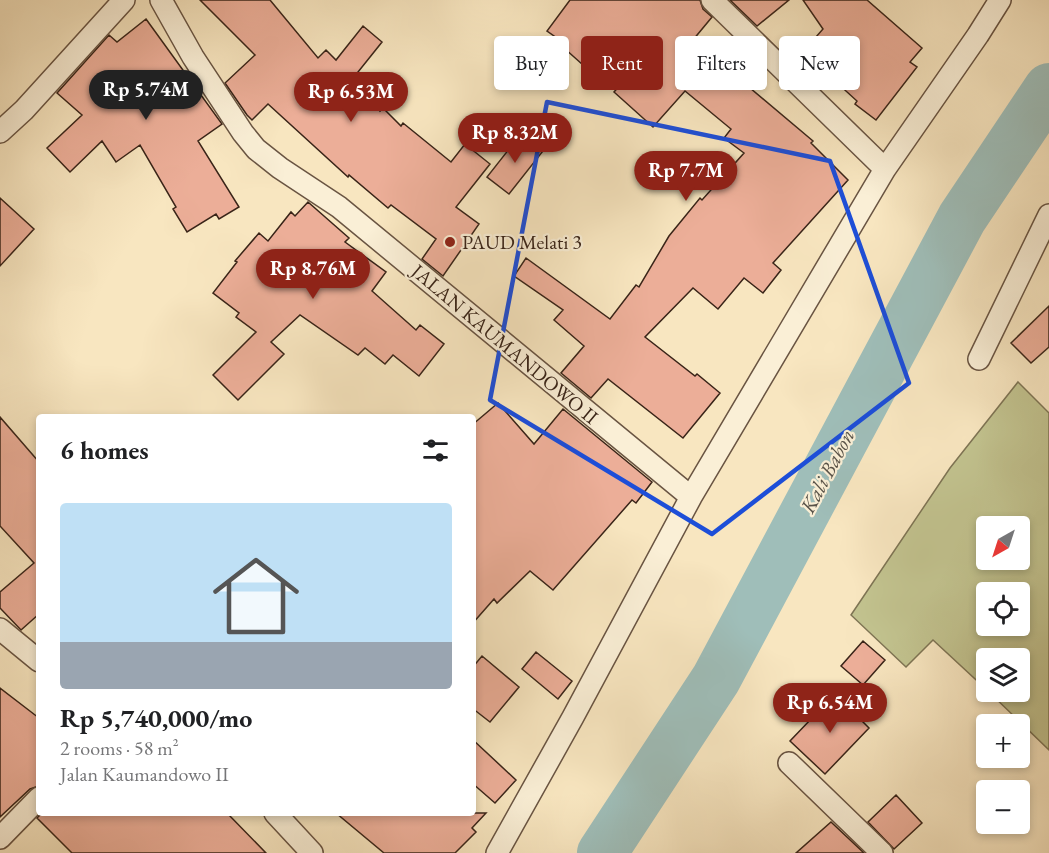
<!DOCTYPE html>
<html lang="en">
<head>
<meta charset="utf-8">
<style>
  :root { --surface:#fff; --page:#f6f6f6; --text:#202124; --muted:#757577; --line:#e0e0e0; --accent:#8f2418 }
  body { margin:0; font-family:"EB Garamond",serif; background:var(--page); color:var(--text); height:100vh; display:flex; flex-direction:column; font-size:22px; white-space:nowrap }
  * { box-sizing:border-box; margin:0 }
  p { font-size:20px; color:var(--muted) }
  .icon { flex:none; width:33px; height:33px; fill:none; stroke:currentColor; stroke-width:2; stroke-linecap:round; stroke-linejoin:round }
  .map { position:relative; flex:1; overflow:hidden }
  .sheet { position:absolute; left:36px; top:414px; width:440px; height:402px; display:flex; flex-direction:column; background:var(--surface); border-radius:6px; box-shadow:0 3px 9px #0003 }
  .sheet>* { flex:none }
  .hud { position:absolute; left:494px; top:36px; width:465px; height:54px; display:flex; gap:12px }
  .needle { width:39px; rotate:219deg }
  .fabs { position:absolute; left:976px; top:516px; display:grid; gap:12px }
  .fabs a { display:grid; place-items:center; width:54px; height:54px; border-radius:6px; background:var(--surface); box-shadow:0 3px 9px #0003; font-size:30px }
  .price { position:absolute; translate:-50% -51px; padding:0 14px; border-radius:21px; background:var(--accent); color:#fff; font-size:20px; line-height:39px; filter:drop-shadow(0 2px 3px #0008) }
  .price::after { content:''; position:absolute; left:50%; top:36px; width:18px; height:14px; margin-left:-9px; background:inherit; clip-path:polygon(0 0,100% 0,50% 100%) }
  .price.on { background:#222; color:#fff }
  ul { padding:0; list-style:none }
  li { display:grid; align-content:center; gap:12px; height:318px; padding:0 24px }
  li+li { border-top:2px solid var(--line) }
  li span { display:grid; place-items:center; height:186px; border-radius:6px; color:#555 }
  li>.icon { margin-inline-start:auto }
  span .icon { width:108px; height:108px; fill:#fffc; stroke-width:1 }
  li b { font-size:26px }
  h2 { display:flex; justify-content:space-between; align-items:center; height:72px; padding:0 24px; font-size:26px }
  .tag { padding:0 21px; border-radius:6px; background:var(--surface); box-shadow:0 3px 9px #0003; font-size:21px; line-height:54px }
  .tag.on { background:var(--accent); color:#fff }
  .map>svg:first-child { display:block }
</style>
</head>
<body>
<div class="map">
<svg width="1049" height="853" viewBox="0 0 1049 853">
  <rect width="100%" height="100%" fill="#f8e6c0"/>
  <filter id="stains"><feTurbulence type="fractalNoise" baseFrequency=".00333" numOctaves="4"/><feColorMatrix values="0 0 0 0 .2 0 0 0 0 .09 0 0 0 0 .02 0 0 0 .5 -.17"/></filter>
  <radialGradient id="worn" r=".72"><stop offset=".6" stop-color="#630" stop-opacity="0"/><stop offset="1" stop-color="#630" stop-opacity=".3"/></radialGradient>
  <path fill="#c2c38f" stroke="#7e7454" stroke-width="1.5" fill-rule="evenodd" d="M1018,382l31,31v337l-60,-58h31v-34h-33v32l-54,-50 -27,27 -55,-52 99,-147zM987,526h33v34h-33zM987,592h33v34h-33z"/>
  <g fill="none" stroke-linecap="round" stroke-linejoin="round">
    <path stroke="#9fbeb9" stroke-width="50" d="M602,853l114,-174 246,-461 87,-130"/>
  </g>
  <path fill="#ecae98" stroke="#392418" stroke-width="1.5" d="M200,0h70l48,58 8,-8 10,10 27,-34 19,16 -28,35 26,34 3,-3 18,18 2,-3 48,39 14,-18 25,20 -34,43 23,17 -36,52 -21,-17 14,-20 -45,-34 -3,3 -39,-33 -1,2 -80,-73 -16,16 -5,-5 -22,-32 30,-28z
    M570,0h130l3,9 9,8 -19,23 120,101 -2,2 37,37 -75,83 8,7 -18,23 -19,-15 -26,31 -25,-21 -48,49 50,39 2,-2 23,19 -37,45 -75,-59 -17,19 -30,-25 23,-27 -30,-26 9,-10 -49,-34 12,-18 84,61 26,-34 3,2 30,-51 31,-38 2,2 42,-47 -20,-15 7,-9 -46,-38 -32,36 -39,-35 19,-21 -30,-30 -20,24 -19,-17 3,-3 -20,-14z
    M730,0h59l-32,26z
    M803,0h64l55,48 -12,14 7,5 -41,53 -21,-16 2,-3 -33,-30 6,-7 -21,-19 14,-16z
    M146,19l76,105 -24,17 41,66 -20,12 -3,-5 -29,18 -14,-23 3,-2 -36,-62 -24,17 -14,-21 -32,31 -23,-24 35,-33 -25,-22 52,-58 8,7z
    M521,134l22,17 -34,43 -22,-17z
    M0,198l34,31 -34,37z
    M308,202l41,36 -4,4 41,30 -14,19 44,39 4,-5 24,19 -25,32 -26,-21 -8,9 -20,-16 -7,7 -58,-40 -29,27 13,12 -46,46 -25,-25 43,-43 -20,-15 3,-4 -26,-20 24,-31 -2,-1 24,-28 9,8 23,-29 4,4z
    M1049,306v41l-18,16 -20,-20z
    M498,403l36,41 29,-35 89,73 -16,21 -4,-3 -79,90 -23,-19 -33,32 -3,-4 -22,25v-199z
    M0,417l39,45v152l-18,16 -21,-22v-16l34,-29 -34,-37z
    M863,641l22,19 -22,25 -22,-19z
    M536,652l36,29 -14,18 -36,-30z
    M482,656l37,31 -29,35 -18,-14v-40z
    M0,688l39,30v68l-9,3 -30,28z
    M835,694l34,34 -44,46 -35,-33z
    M472,739l44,41 -21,23 -23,-20z
    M896,795l26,28 -28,26 -26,-27z
    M42,813h185l39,40h-194l-35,-35z
    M336,813h150l-14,15 4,4 -21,21h-71z
    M831,822l33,31h-68z"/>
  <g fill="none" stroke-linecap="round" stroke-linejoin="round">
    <g stroke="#695442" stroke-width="24">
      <path id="street" d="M161,0l32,57 50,76 13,16 24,19 59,39 352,290
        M712,0l173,169
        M0,132l24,-22 100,-110
        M979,359l70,-144
        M0,629l39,32
        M789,763l93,90
        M275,813l37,40
        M0,838l39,-40
        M497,853l76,-136 118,-220 194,-328 93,-134 22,-35"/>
    </g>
    <use href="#street" stroke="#faefd6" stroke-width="21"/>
  </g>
  <path fill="none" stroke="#1d4ed8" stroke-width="4.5" stroke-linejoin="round" d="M547,102l283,59 79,222 -197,151 -222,-134z"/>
  <circle fill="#8f2418" stroke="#faefd6" stroke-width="2" cx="450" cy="242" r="6"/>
  <g text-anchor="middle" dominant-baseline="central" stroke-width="4.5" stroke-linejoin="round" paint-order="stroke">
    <g font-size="20" fill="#392418" stroke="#faefd6" text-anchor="start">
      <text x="462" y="242">PAUD Melati 3</text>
    </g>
    <g font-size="20" fill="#392418" stroke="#faefd6">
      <text transform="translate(505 344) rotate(40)">JALAN KAUMANDOWO II</text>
    </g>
    <g font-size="21" font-style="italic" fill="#585248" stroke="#faefd6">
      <text transform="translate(827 471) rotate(-62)">Kali Babon</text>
    </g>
  </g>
  <rect width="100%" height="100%" filter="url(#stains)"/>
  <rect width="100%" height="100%" fill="url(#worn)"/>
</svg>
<div class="fabs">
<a><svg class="needle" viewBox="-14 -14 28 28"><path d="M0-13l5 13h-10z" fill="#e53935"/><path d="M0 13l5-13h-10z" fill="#757577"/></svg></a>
<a><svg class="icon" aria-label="locate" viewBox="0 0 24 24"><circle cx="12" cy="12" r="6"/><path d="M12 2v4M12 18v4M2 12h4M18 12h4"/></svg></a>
<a><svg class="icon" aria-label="layers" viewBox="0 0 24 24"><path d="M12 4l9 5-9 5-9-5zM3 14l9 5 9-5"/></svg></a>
<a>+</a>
<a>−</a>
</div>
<b class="price on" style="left:146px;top:121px">Rp 5.74M</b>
<b class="price" style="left:351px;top:123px">Rp 6.53M</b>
<b class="price" style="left:515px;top:164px">Rp 8.32M</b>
<b class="price" style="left:686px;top:202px">Rp 7.7M</b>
<b class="price" style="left:313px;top:300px">Rp 8.76M</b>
<b class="price" style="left:830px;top:734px">Rp 6.54M</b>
<div class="hud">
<a class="tag">Buy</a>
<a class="tag on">Rent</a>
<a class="tag">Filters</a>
<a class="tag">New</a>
</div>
<section class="sheet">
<h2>6 homes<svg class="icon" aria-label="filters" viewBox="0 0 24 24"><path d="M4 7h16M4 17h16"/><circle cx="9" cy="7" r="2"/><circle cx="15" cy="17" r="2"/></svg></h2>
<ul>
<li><span style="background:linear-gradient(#bfe0f5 75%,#9aa5b1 0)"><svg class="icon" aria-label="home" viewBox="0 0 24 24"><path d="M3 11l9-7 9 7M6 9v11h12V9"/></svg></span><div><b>Rp 5,740,000/mo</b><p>2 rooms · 58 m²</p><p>Jalan Kaumandowo II</p></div></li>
</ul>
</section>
</div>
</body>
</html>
